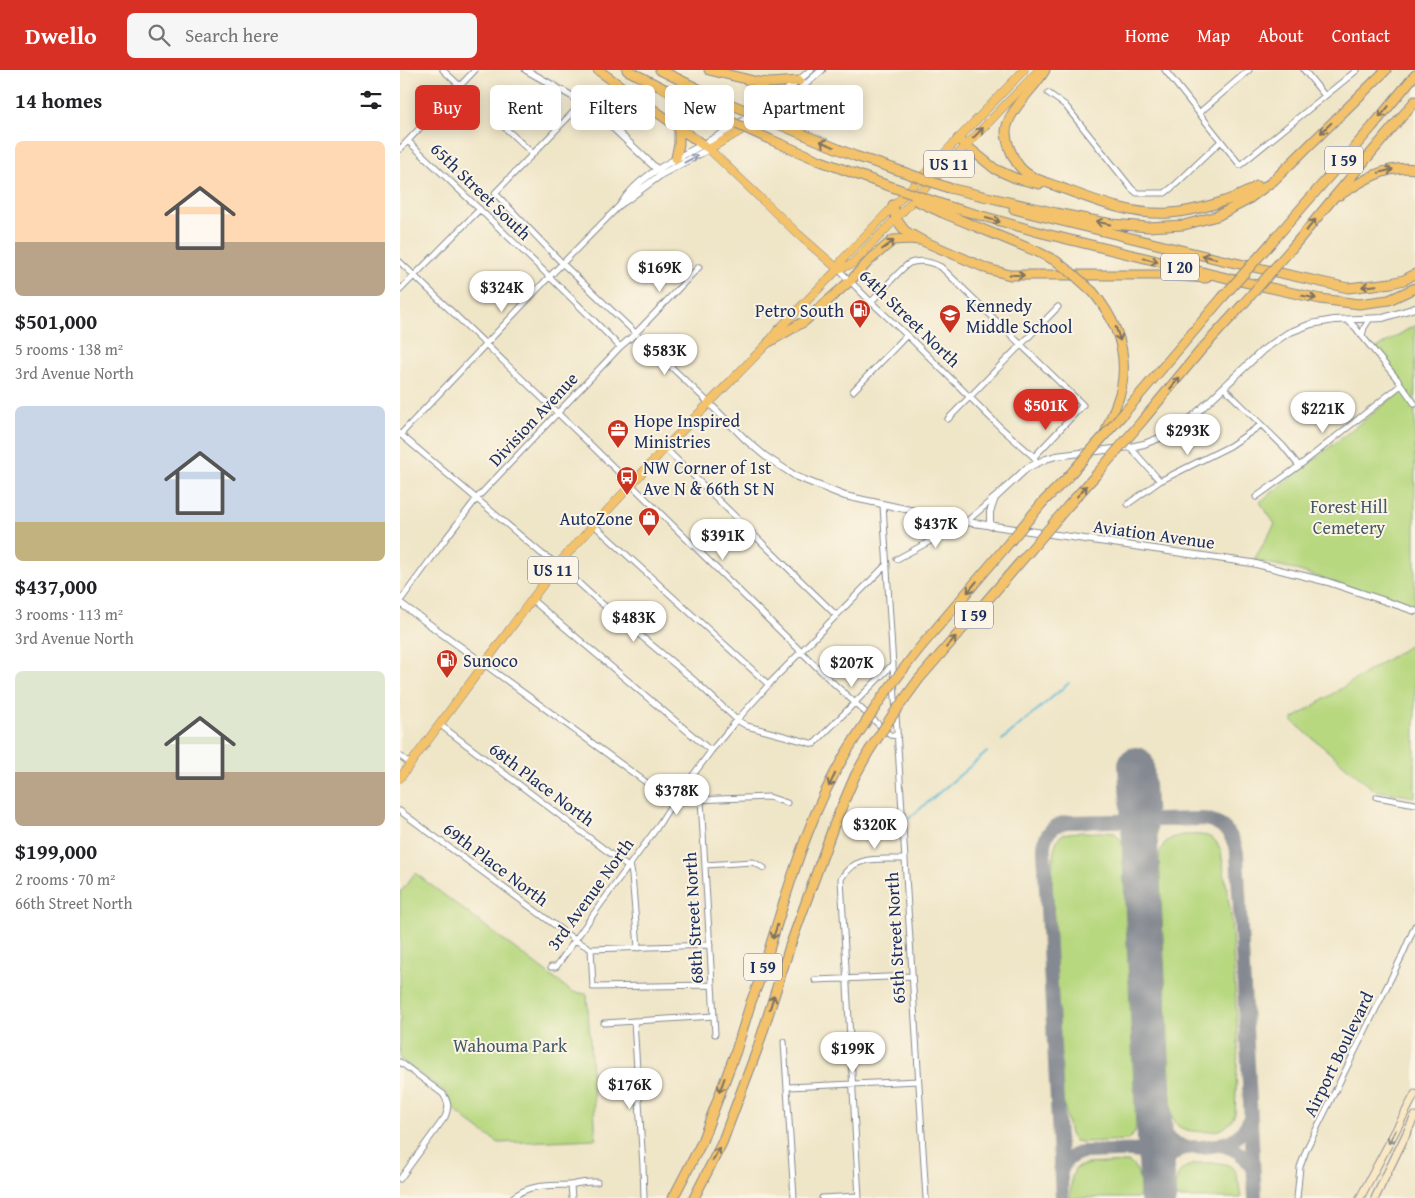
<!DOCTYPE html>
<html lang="en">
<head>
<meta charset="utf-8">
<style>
  :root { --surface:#fff; --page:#f6f6f6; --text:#202124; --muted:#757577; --accent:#d93025 }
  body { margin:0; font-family:"Gentium Book Plus",serif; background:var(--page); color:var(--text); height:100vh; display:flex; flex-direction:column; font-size:19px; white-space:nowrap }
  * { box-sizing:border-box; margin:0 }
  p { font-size:16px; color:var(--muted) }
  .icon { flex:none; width:28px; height:28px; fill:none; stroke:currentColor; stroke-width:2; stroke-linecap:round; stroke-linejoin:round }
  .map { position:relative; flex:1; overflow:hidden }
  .drawer { display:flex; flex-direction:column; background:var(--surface); width:400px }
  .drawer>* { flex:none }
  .top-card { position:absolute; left:15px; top:15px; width:475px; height:45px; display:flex; gap:10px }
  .price { position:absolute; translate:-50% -42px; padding:0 11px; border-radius:18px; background:#fff; color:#222; font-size:16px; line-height:32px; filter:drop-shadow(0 1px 2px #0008) }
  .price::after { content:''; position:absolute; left:50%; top:30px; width:15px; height:11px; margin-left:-8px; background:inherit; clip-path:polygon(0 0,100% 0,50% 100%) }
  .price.selected { background:var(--accent); color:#fff }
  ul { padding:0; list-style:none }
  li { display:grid; align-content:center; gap:10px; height:265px; padding:0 15px }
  li span { display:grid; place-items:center; height:155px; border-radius:8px; color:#555 }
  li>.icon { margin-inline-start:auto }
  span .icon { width:90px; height:90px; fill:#fffc; stroke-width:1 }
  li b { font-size:21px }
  h2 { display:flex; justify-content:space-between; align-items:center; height:60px; padding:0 15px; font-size:21px }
  .tag { padding:0 18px; border-radius:8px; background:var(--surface); box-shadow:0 2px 12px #0003; font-size:18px; line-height:45px }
  .tag.selected { background:var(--accent); color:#fff }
  header { display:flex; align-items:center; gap:30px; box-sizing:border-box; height:70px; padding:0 25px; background:var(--accent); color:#fff }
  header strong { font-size:24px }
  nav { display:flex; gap:28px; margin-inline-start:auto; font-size:18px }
  .search { width:350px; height:45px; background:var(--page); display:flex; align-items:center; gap:12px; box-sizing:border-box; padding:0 18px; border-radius:8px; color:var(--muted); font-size:19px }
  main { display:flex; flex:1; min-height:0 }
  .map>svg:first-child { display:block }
</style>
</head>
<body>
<header>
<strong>Dwello</strong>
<div class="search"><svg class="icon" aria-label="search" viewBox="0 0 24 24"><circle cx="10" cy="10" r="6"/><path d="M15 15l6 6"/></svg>Search here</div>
<nav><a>Home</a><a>Map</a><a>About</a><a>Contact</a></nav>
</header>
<main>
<section class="drawer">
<h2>14 homes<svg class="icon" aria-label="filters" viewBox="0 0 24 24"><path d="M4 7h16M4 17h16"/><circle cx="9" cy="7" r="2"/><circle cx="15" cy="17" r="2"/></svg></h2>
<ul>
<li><span style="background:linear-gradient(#ffd9b3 65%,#b9a48a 0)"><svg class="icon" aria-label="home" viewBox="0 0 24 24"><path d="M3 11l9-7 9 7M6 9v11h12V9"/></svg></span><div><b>$501,000</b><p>5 rooms · 138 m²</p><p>3rd Avenue North</p></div></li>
<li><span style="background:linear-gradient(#c9d6e8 75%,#c2b280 0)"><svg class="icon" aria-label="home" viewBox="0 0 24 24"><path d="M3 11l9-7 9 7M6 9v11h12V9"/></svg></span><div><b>$437,000</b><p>3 rooms · 113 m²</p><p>3rd Avenue North</p></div></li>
<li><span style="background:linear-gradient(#dfe7d0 65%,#b9a48a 0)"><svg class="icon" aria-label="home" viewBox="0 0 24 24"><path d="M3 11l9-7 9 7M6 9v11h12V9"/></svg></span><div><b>$199,000</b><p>2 rooms · 70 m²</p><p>66th Street North</p></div></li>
</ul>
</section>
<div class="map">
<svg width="1015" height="1128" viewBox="0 0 1015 1128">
  <rect width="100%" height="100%" fill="#fcf5e5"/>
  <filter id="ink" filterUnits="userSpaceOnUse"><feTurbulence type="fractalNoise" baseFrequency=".02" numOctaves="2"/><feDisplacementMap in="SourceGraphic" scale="10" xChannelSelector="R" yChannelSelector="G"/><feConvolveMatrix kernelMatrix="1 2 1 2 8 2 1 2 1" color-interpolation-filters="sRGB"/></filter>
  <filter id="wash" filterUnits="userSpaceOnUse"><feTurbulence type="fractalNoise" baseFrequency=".0096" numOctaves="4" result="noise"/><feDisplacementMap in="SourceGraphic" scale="20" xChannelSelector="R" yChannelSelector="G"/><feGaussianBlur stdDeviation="1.12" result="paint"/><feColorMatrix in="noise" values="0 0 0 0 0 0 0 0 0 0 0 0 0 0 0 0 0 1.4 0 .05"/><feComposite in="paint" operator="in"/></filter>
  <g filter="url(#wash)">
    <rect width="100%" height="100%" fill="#efe5c7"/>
    <path fill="#b8d880" stroke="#6a846f" d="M1015,255v283l-125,-40 -36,-8 21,-36 -15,-22 145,-114 -28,-40z
      M1015,572v155l-41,-7 -83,-70z
      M699,762l16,1 7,9 14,286 -2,6 -7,6 -46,2 -6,-1 -5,-7 -8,-39 -10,-214c1,-12 -1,-43 12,-47 11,-3 24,-1 35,-2z
      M784,765c17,0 31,-3 37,17l10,64 7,127 -3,71c-3,7 -7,12 -13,15 -10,4 -36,4 -44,-3 -3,-3 -4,-7 -6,-10l-13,-259c3,-15 10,-20 25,-22z
      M15,803l157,119 15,2 9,145 -97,4c-13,-8 -34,-23 -45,-34 -4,-4 -5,-12 -9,-17l-45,-33v-166z
      M728,1092c14,7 11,22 12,36h-70l2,-22 4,-8 11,-4z
      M801,1093c35,-1 35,2 40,35h-65c-1,-22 1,-32 25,-35z"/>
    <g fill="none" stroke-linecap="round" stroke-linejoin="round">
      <path stroke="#56bad5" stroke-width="2" d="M602,670l67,-57
        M507,750l80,-68
        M451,756l15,1 33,-1"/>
      <path stroke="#858a92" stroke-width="14" d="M754,1045c5,15 13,27 29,31
        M820,1075c15,3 27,10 33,26
        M737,1080l46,-2
        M661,1102c4,-12 10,-17 22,-20 10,0 21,-1 32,-1 22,-1 36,-2 42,24
        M757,1107c5,-12 12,-23 25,-28 6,-2 13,-2 19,-2 23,-2 41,-5 49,-30
        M662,1128l-18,-347c-1,-16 8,-26 23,-29l136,-3c19,2 30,15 34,34l18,345"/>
      <path stroke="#858a92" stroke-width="36" d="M736,695l22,433"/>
    </g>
  </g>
  <g filter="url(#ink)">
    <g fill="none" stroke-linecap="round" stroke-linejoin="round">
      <g stroke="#858a92" stroke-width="7">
        <path id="minor" d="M43,0l17,16
          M765,0l75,95 117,-95
          M904,0l21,26
          M648,23l17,12 67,84 5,4h28l10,-8 46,-44
          M183,32l-88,91 68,71 146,139
          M799,43l50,-43
          M102,55l31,29
          M8,71c71,68 143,135 212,206
          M0,79l75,-79
          M0,192l193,185 237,233 60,55 8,1
          M438,199l33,33 40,37 90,89 33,29
          M0,220l80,-81
          M471,232c7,-7 33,-37 39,-39 11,-4 21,-1 31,4l142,138 -49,52 3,6
          M947,250l8,7 7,9
          M969,250l-5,8 -2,8 35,43 18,25
          M824,318l60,59 15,19
          M453,321l54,-56
          M548,349l110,-112
          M0,364l142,120 16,10 36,33 101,84 42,39 10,6 67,18 79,-80
          M0,365l150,-159 71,-72
          M730,377l30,34
          M265,378l171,167
          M856,427l43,-31 102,-81
          M728,434l32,-23 70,-35 31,-21
          M483,435l43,693
          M194,455l175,160
          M497,489l69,-37 28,-24
          M131,529l180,152
          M0,531l47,-64 30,-39 143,-151 15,-13 64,-67
          M84,594l189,138 22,-2 74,-3 18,6
          M39,654l189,143
          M0,686l11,8
          M977,727l38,7
          M301,730l14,234
          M0,741l175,129 16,9 119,-4
          M230,794l2,11 6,73
          M305,795l48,-3 11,6
          M191,879l2,38 119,-2
          M151,897h5l44,-62 56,-76 17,-27 38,-51 26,-31 35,-39 115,-117
          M415,910l97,-4
          M234,951l9,145 1,32
          M204,953l110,-7
          M384,972l10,156
          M0,992l43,32c6,9 6,13 2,23l-45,62
          M388,1017l130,-6
          M171,1115l1,13
          M112,1128c17,-14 36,-12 57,-13 4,0 8,-2 12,-2 5,-1 10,-1 16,-1
          M422,1128l37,-2
          M459,1128l-18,-319c13,-25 40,-19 64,-20
          M897,1128l3,-31 7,-19 94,-190 14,-32"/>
      </g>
      <g stroke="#858a92" stroke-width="8">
        <path id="tertiary" d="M126,0l65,37 71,67
          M368,44l22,-16 32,-28
          M224,132l38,-28 47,-25
          M221,134c19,-30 52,-43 83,-60 38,-21 74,-45 107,-74
          M309,333l37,37 19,16 32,21 48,19 121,26 286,41 76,19 87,29
          M590,456v-14l5,-14 32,-30 19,-9 10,-3 74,-9 14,-3 26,-10 16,-11 77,-73 25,-17 23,-9 23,-4 49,-2 32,-10
          M0,533l84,61"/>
      </g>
      <g stroke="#858a92" stroke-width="9">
        <path id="secondary" d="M960,1128l55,-104
          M975,1128l40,-82"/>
      </g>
      <g stroke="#858a92" stroke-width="9">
        <path id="primary" d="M303,75l6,4 89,85 40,35
          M309,79l57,-33
          M438,199l14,-5 187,-194
          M0,708l158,-214 109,-118 102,-104 8,-11 61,-62 4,-9 182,-190"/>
      </g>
      <g stroke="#858a92" stroke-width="11">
        <path id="motorway" d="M198,0l105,75
          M227,0l81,41
          M260,0l63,31
          M309,0l49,12 12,1 29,-2
          M645,0c-10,18 -37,40 -39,61 0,11 6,26 13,35 9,12 27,16 40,21 35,13 73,29 111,26 25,-2 66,-13 87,-27
          M358,12c9,9 10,20 10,32
          M383,56l72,30 37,12
          M369,69l49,21 54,20
          M558,69l37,30 20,9 24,6
          M276,88l3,-14v-16
          M549,118l107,25 56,11 36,3 36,-2 33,-9 29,-15 27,-20 113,-111
          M940,125c23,-15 46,-30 75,-26
          M493,135l3,14 9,12 18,10 65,28 22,6h153l43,3
          M547,136l95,27 189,46 89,20 39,5 30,-4 26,-12
          M614,139l19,5 189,46 126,28 43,-5 13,-3 11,-6
          M543,143l95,39 18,9
          M871,173l101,-116 43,-52
          M892,178l38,-46 85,-101
          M693,222c23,28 36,61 28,98 -4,15 -11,29 -16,44
          M369,272l36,-21 45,-40 21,-22 22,-19 17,-1 9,1
          M724,343l98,-115
          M743,350l58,-70 44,-48
          M643,432l24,-24
          M668,436l28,-31
          M518,580l85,-100
          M519,609l110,-127
          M273,1128l28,-54 35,-93 15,-49 9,-23c26,-82 48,-170 96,-242
          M294,1128l28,-55 13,-35 22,-58 33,-104 44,-121 21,-49 14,-25"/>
      </g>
      <use href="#minor" stroke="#fff" stroke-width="5"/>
      <use href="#tertiary" stroke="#fff" stroke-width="6"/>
      <use href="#secondary" stroke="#fae7c3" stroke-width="7"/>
      <use href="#primary" stroke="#f3c26a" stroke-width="8"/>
      <use href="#motorway" stroke="#f3c26a" stroke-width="9"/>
      <g stroke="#858a92" stroke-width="11" stroke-linecap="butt">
        <path id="motorway-bridge" d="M323,31l60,25
          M308,41l61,28
          M492,98l57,20
          M472,110l75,26
          M515,130l28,13
          M656,191l17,13 20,18
          M822,228l49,-55
          M845,232l47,-54
          M696,405l47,-55
          M667,408l57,-65
          M603,480l40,-48
          M629,482l39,-46
          M456,667l27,-41 35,-46
          M469,681l23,-35 27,-37"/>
      </g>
      <use href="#motorway-bridge" stroke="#f3c26a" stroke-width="9"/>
    </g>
    <defs><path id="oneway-shaft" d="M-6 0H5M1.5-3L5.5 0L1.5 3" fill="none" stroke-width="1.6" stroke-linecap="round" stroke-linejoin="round" transform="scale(1.25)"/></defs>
    <g stroke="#7c7163">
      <use href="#oneway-shaft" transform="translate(984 42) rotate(129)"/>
      <use href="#oneway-shaft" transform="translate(926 58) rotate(136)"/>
      <use href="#oneway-shaft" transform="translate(578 63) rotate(-46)"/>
      <use href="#oneway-shaft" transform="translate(427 74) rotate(-157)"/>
      <use href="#oneway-shaft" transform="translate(986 101) rotate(-14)"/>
      <use href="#oneway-shaft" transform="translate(593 150) rotate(16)"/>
      <use href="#oneway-shaft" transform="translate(703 153) rotate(-169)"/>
      <use href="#oneway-shaft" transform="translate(911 155) rotate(-51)"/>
      <use href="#oneway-shaft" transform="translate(488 175) rotate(-37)"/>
      <use href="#oneway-shaft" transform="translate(809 187) rotate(-166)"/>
      <use href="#oneway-shaft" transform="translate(751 190) rotate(14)"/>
      <use href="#oneway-shaft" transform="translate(617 205) rotate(2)"/>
      <use href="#oneway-shaft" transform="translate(969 216) rotate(174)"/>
      <use href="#oneway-shaft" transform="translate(909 227) rotate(12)"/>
      <use href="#oneway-shaft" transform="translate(718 264) rotate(72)"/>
      <use href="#oneway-shaft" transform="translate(775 313) rotate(-50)"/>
      <use href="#oneway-shaft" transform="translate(682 421) rotate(-48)"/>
      <use href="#oneway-shaft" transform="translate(572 517) rotate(130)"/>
      <use href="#oneway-shaft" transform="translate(551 572) rotate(-49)"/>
      <use href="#oneway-shaft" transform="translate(432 710) rotate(116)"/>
      <use href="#oneway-shaft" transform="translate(375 862) rotate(108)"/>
      <use href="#oneway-shaft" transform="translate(372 932) rotate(-72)"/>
      <use href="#oneway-shaft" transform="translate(322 1015) rotate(110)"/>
      <use href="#oneway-shaft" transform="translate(316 1084) rotate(-63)"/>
    </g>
    <use stroke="#8d97ae" href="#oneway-shaft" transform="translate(291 89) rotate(-28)"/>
    <use stroke="#8a8b90" href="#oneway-shaft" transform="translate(992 1067) rotate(118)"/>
  </g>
  <defs>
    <g id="fuel-pin" transform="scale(1.125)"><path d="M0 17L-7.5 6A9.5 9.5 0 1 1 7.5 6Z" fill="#c8321e" stroke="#fcf5e5"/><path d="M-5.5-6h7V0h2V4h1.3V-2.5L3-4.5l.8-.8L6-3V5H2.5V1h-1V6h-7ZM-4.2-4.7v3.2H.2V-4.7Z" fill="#fff"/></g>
    <g id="school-pin" transform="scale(1.125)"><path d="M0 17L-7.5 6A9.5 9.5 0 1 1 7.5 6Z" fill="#c8321e" stroke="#fcf5e5"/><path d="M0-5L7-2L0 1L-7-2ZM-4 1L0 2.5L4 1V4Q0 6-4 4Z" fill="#fff"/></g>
    <g id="office-pin" transform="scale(1.125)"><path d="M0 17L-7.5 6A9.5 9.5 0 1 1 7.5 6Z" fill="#c8321e" stroke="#fcf5e5"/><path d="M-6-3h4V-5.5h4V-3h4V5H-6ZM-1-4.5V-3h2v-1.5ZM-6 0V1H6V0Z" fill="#fff"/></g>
    <g id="bus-pin" transform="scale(1.125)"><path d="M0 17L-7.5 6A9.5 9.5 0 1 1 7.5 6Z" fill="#c8321e" stroke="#fcf5e5"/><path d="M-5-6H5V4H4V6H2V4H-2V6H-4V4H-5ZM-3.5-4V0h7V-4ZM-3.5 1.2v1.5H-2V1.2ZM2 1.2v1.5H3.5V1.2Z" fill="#fff"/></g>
    <g id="shop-pin" transform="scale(1.125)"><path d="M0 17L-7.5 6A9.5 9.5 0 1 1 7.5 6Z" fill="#c8321e" stroke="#fcf5e5"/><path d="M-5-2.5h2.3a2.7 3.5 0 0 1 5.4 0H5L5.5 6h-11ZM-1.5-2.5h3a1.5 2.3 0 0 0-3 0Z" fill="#fff"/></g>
  </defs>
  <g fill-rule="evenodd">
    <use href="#fuel-pin" x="460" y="240"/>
    <use href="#school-pin" x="550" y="245"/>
    <use href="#office-pin" x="218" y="360"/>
    <use href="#bus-pin" x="227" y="407"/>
    <use href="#shop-pin" x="249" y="448"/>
    <use href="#fuel-pin" x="47" y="590"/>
  </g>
  <g text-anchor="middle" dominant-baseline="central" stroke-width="4" stroke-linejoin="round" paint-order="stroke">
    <g fill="#fcf5e5" stroke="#5e6a86" stroke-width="1">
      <rect x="925" y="76.5" width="38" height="27" rx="4"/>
      <rect x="524" y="80.5" width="50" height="27" rx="4"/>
      <rect x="761" y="183.5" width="38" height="27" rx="4"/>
      <rect x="128" y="486.5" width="50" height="27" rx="4"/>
      <rect x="555" y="531.5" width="38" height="27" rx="4"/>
      <rect x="344" y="883.5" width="38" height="27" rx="4"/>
    </g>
    <g font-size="16" font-weight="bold" fill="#1b2f5e">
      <text x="944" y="90">I 59</text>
      <text x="549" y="94">US 11</text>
      <text x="780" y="197">I 20</text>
      <text x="153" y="500">US 11</text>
      <text x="574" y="545">I 59</text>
      <text x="363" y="897">I 59</text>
    </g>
    <g font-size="18" fill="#1b2f5e" stroke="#fcf5e5">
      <text transform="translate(81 121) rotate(44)">65th Street South</text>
      <text transform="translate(510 248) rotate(44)">64th Street North</text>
      <text transform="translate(133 349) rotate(-47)">Division Avenue</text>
      <text transform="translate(754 464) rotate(8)">Aviation Avenue</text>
      <text transform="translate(142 714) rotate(37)">68th Place North</text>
      <text transform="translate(96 794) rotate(37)">69th Place North</text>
      <text transform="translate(190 824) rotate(-54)">3rd Avenue North</text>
      <text transform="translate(293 848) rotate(-93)">68th Street North</text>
      <text transform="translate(495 868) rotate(-93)">65th Street North</text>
      <text transform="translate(938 984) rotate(-64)">Airport Boulevard</text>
    </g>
    <g font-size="18" fill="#1b2f5e" stroke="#fcf5e5" text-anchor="start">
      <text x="566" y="235">Kennedy<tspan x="566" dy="21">Middle School</tspan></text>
      <text x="444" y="240" text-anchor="end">Petro South</text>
      <text x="234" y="350">Hope Inspired<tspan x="234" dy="21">Ministries</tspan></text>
      <text x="243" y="397">NW Corner of 1st<tspan x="243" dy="21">Ave N &amp; 66th St N</tspan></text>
      <text x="233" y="448" text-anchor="end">AutoZone</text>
      <text x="63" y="590">Sunoco</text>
    </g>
    <g font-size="18" fill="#425966" stroke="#fcf5e5">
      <text x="949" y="436">Forest Hill<tspan x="949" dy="21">Cemetery</tspan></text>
      <text x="110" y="975">Wahouma Park</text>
    </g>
  </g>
</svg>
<b class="price" style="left:260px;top:223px">$169K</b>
<b class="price" style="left:102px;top:243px">$324K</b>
<b class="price" style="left:265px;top:306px">$583K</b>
<b class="price selected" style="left:646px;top:361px">$501K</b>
<b class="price" style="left:923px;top:364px">$221K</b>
<b class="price" style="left:788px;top:386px">$293K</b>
<b class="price" style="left:536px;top:479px">$437K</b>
<b class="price" style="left:323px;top:491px">$391K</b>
<b class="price" style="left:234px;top:573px">$483K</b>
<b class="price" style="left:452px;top:618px">$207K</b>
<b class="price" style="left:277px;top:746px">$378K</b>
<b class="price" style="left:475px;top:780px">$320K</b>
<b class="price" style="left:453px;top:1004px">$199K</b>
<b class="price" style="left:230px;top:1040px">$176K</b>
<div class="top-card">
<a class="tag selected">Buy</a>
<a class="tag">Rent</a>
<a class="tag">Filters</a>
<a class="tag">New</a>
<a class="tag">Apartment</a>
</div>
</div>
</main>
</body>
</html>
